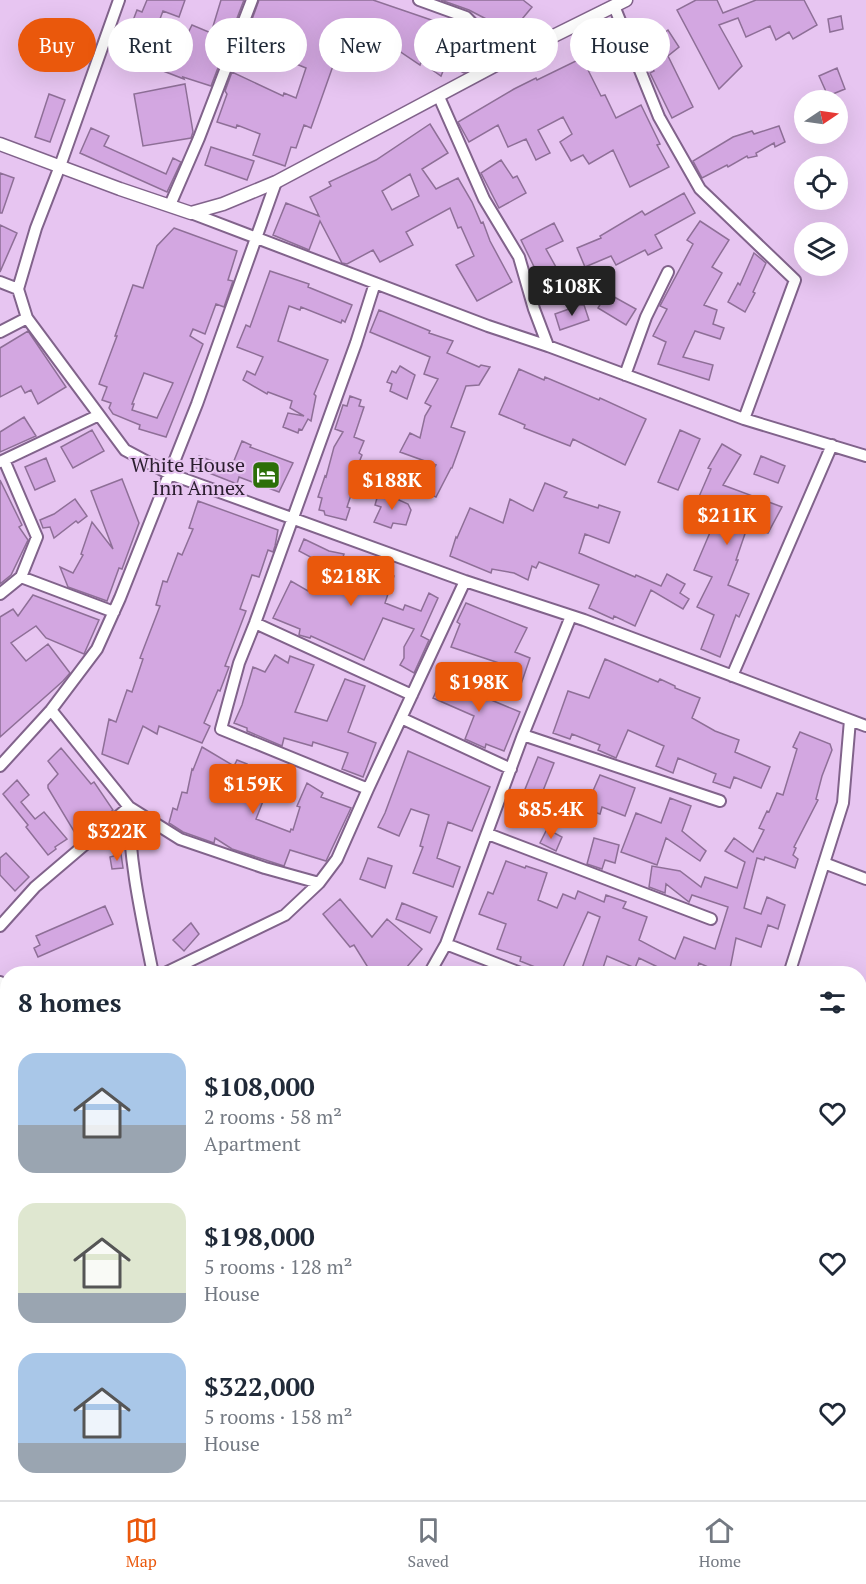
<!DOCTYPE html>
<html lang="en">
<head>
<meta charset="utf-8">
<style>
  :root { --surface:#fff; --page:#f6f6f7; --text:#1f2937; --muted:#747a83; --line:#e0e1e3; --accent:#ea580c }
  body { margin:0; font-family:"PT Serif",serif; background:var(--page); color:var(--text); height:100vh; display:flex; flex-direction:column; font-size:22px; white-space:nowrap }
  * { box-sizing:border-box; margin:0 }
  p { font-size:20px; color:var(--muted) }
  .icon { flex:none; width:33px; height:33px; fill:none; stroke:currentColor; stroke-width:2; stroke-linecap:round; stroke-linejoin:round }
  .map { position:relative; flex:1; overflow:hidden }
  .details { position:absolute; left:0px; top:966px; width:867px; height:534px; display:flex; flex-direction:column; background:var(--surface); border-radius:24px 24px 0 0; box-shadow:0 6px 24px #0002 }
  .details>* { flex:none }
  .guide { position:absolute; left:18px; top:18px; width:831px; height:54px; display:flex; gap:12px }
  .needle { width:39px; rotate:77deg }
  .controls { position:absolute; left:794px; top:90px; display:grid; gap:12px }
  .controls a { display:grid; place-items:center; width:54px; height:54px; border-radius:50%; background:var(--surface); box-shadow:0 6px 24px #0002; font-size:30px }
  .price { position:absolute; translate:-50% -51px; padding:0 14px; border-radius:6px; background:var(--accent); color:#fff; font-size:20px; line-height:39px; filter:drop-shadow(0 2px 3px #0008) }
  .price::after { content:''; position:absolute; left:50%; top:36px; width:18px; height:14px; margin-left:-9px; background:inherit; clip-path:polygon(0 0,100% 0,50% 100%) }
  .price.active { background:#222; color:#fff }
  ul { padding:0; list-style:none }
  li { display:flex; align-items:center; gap:18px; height:150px; padding:0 18px }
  li span { display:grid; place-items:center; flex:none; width:168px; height:120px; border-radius:18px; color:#555 }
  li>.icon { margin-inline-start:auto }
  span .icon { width:72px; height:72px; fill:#fffc; stroke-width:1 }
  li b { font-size:26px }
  h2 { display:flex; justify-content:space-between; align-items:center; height:72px; padding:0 18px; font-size:26px }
  .pill { padding:0 21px; border-radius:27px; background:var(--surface); box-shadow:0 6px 24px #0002; font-size:21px; line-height:54px }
  .pill.active { background:var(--accent); color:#fff }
  .tab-bar { display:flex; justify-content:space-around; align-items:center; height:84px; border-top:2px solid var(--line); background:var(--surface); font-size:16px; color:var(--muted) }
  .tab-bar a { display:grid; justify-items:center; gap:3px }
  .tab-bar .active { color:var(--accent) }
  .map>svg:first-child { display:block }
</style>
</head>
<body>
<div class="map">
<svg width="866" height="1500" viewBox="0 0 866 1500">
  <rect width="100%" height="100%" fill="#e7c5f1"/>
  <path fill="#9ab890" d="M860,1355l6,2v143h-101l1,-7 94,-1z"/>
  <path fill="#d3a7e1" stroke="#8e6f97" stroke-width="1.5" fill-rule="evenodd" d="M147,0h38l-6,17 -16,-6 -11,29 -23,-9 8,-21 5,2z
    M221,0h23l-33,86 -28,-9 1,2 -39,-15 8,-21 25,10 14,-28 19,8z
    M259,0h114l70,24 33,18 5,10 -8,16 -9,5 -18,-9 -5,12 -20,-14 -1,3 -21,-14 -2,6 -20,-8 2,-4 -34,-13 -34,96 -7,-3 -8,23 -5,-1 -6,19 -32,-11 7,-21 -23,-9 -1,3 -19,-6 10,-28 -2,-3 7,-19 51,24 1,-3 12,5 10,-30 -22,-9 -1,3 -36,-13 3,-8 -5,-2z
    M441,0h82l9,7 -24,29 -18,-15 -21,-11z
    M696,0h21l6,13 33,-13h48l13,25 -24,14 -4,-7 -13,8 -6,-14 -24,11 -8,-19 -19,7 23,41 -23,23 -42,-79z
    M841,16l2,13 -13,3 -2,-13z
    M648,25l8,14 12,-9 11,17 -11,9 25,51 -21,11 -22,-45 4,-2 -20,-39z
    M582,58l19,38 4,-1 11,23 25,-13 19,39 -3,1 12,22 -39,20 -17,-37 -24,14 -6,-9 -12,6 -11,-19 12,-8 -9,-17 -25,13 12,23 -14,7 -10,-21 -18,8 -10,-22 -29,17 -11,-20 56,-33 22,-11 1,2z
    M837,68l8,21 -17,7 -9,-20z
    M185,84l8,48 -2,6 -48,8 -9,-52z
    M49,94l16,6 -15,42 -15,-5z
    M430,124l18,29 -26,16 14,20 22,-11 14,24 9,21 2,-1 7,19 22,41 -35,19 -21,-36 18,-9 -13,-29 -3,1 -8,-20 -44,24 7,13 -33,17 -7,-12 -26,14 -5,-1 -22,-42 -11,29 -36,-15 13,-32 33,13 -9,-19 21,-11 -2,-4 47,-22zM410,174l9,22 -27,14 -10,-19z
    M779,126l6,16 -10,5 -1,-4 -18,10 1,3 -9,2 -1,-2 -19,11 -1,-2 -25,13 -9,-17 40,-24 19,-6 2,3z
    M91,128l18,8 -5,10 62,28 7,-16 8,4 -14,30 -87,-39z
    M211,147l43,14 -7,19 -42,-15z
    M501,160l12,18 4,-2 9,17 -27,15 -18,-35z
    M0,173l14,5 -12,35h-2z
    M684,193l11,20 -40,22 7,13 -14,7 -3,-5 -29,15 -5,-9 -26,11 -8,-19 24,-10 -1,-2 42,-25 3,4z
    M700,221l29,19 -17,27 10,6 -18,32 13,5 -4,14 11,4 -4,11 -25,-8 -12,26 30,8 -4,15 -51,-16 8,-22 -13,-6 14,-27 -7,-3 33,-62 -6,-4z
    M554,223l9,18 -17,8 11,20 -17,10 -19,-39z
    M0,225l17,8 -17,39z
    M174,228l63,23 -9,29 5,1 -9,26 -8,-3 -11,30 -12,-5 -3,7 13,8 -37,93 -27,-8 1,-4 -27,-11 -4,-6 2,-5 -9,-3 5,-13 -8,-3 18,-48h-2l18,-51 10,3 14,-42zM144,373l29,10 -16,35 -25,-8 2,-6h-2z
    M754,253l12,10 -13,29 2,1 -10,19 -17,-10 10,-19 2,2z
    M270,271l39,13 -1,3 44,18 -7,17 -3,-2 -1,3 -40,-16 -1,3 -11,-4 -11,35 50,19 -14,34 2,2 -5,25 -3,-2 -6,11 -3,-1 -1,4 -15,-6 5,-14 16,3 -14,-8 2,-7 -24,-9 -1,2 -24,-14 4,-9 8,4 8,-18 -26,-10 9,-22 4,2z
    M607,293l29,16 -10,16 -28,-17z
    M580,305h4l5,15 -29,10 -5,-16z
    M379,310l51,21 -1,2 24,8 -6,12 32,14 2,-2 9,2 -11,18 -13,1 -15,41 14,5 -13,36h-1l-15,29 -13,-6 3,-5 -3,-2 13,-19 -36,-13 10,-19 10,5 5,-22 6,-10 -6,-3 13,-24 -14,-5 6,-17 -60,-25z
    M28,331l38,56 -28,17 -7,-14 -6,3 -4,-7 -21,11v-49z
    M400,366l15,9 -8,24 -17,-8 2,-7 -5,-2 5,-11 4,2z
    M519,369l25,11 1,-3 54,23 1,-2 46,21 -21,46 -52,-26 -3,7 -46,-18 1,-3 -26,-11z
    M350,396l11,4 -2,6 5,1 -10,30 10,4 -5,12 3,2 -12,30 4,1 -7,21 3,1 -4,12 -21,-5 -1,-4 -5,-1 3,-12 -4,-1 7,-21 1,1 8,-30 9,-15 -8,-3 8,-24 4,1z
    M24,417l12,19 -36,16v-20z
    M92,430l12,21 -31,17 -12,-21z
    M680,430l20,9 -22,51 -20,-8z
    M242,441l9,4 -1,2 43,16 -14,29 -40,-15 -2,7 -43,-17 5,-11 32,12z
    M722,444l19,11 -18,30 59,22 -14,26 -20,-8 -12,35h2l-10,25 21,9 -10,23 -3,-2 -16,42 -19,-8 13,-34 -17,-8 15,-30 -18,-7 26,-61 -22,-10 13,-30 -3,-1z
    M761,456l24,10 -7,17 -24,-9z
    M46,458l9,23 -20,9 -10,-23z
    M122,479l17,44 -17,46 -3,-1 -12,33 -39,-14 -8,-20 13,6 10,-18 -2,-1 11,-32 21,27 -22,-58z
    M0,480l22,45 -3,2 9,13 -17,35 -11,9z
    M545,483l22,9 -3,5 34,11 1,-3 21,7 -11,31 -24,-9 -6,19 56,24 1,-2 25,11 6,-12 18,10 -5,9 9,6 -6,10 -32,-19 -16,36 -21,-10 -1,3 -24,-11 10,-23 -60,-23 -3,6 -4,-2 -4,14 -14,-7 -22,-4 -1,4 -41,-17 6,-19 1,1 13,-30 33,15 7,-24 23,12z
    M379,491l29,13 3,6 -5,15 -13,-2 -2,5 -17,-6 7,-15 -6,-2z
    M75,499l12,17 -9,7 -2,-2 -22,17 -4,-11 -7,1 -3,-8 14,-6z
    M198,501l80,29 -3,16 -2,6 -5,-2 -9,27 -7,-2 -12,34 6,2 -21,55 4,1 -9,24 -2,-1 -14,33 6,3 -8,17 -43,-17 -2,8 -14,-8 -15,38 -26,-10 7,-35 7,3 11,-32 5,2 11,-33 -3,-1 20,-52 -4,-1 7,-24 4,1 11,-29 4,2 11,-26 -4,-1z
    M304,539l25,12 15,3 -1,3 31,14 1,-4 11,2v4l8,3 -9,27 18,7 2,-5 16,6 8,-18 9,5 -17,38 8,4 -15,33 -14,-8 4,-7v-11l10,-18 -31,-11 -19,42 -53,-24 -1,2 -11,-3 1,-6 -27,-11 18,-37 17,10 12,-29 -21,-11z
    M33,595l66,25 -15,34 -38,-16 -10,-12 -25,17 15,18 22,-17 22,29 -7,8 -63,56v-120l13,-8 5,7z
    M466,603l61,25 -12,24 15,6 -11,32 -23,-10 6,-16 -51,-17 9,-23 -3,-2z
    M275,655l13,8 2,-7 24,9 -19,47 32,9 18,-42 20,7 -17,46 28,11 -13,34 -21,-8 6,-16 -35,-11 -1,4 -28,-8 -2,8 -35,-15v-3l-13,-5 8,-18 11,-38 12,5z
    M605,659l53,23 2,-3 15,7v2l25,10 -8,20 23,13 24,9 -4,12 35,15 -9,21 -27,-11 -4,11 -17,-6 3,-8 -38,-16 -5,15 -17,-7 8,-20 -36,-16 -12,28 -18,-8 2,-5 -28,-11 -2,5 -17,-6 15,-42 21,7z
    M446,670l11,6 -1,3 23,11 -2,4 43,18 -16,39 -18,-7 -1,4 -20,-9 9,-23 -41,-18z
    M800,732l30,12 2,6 -10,26 -6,23 2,1 -24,47 2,1 -3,7 5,4 -3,9 -30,-11 -1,3 -7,-2 -13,50 17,6 6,-17 18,8 -7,24 -10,-4 -7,22 -25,-9 -7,36h-5l-25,-11 -4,11h-30l1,-3 -27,-13 -4,10 -28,-12 -6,18h-21l20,-57 -12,-5 -28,62h-7l-12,-6 -1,1 -20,-8 1,-4 -24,-8 9,-25 -27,-10 9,-22 5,2 13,-33 19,7 1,-2 21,7 -9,27 19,8 6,-14 12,5 3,-8 26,11 2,-7 20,7 -3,6 24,9 -8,23 36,19 9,-22 31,12 13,-42 -36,-12 -3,7 -23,-18 -1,9 -16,-6 3,-21 28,5 21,16 4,-10 32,11 8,-26 -20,-11 9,-13 19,14 11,-22 -5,-2 8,-17 2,1 8,-19 6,2 14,-46 -4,-2z
    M202,747l32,19 3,-6 10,4 -9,20 29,7 -11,28 34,13 1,-3 2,1 7,-23 -3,-1 10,-23 16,10 -2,4 30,11 -25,53 -36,-11 -6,16 -52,-17 -17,-11 -1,5 -31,-11 -14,-9 4,-15 4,2 5,-18 5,1 5,-24 1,1z
    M61,748l30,36 3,-2 19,28 -16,12 -3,-3 -19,14 -27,-45v-3l10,-11 -10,-13z
    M408,751l82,36 -18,44 -24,-9 -11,36 23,9 -7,20 -40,-14 10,-26 -3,-1 9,-31 -18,-6 -12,27 -21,-9 7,-14z
    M538,757l16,6 -15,38 2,1 -8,21 -10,-4 -2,4 -8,-4z
    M600,775l35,13 -10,28 -23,-9 -2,7 -15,-5z
    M17,780l12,15 -8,7 14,17 9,-7 23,27 -12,8 1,2 -8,6 -22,-28 2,-2 -25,-31z
    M670,798l21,8 -9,25 24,20 -6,10 -34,-23 -9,27 -36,-13 15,-39 25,10z
    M547,829l15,8 -6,14 -16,-8z
    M594,838l25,7 -4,18 -10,-3 -3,9 -15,-5z
    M6,853l23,24 -14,14 -15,-16v-17z
    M121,854l2,14 -11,1 -2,-12z
    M368,858l24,8 -7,22 -25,-9z
    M340,899l32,38 15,-18 35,30 -21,25h-29l-18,-29 -4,2 -27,-33z
    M402,903l35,14 -7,16 -34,-14z
    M105,906l8,18 -75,33 -4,-9 6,-3 -4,-9z
    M191,923l8,11 -15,17 -11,-11z"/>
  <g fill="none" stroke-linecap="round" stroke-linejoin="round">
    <g stroke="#81638b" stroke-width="14">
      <path id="minor" d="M119,0l-59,166 -24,62 -18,61 9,29 98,132 45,24 295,107 119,39 266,100 -7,83 -54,171
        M419,0l47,17 41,42
        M614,6l45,111 41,72 95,91 -51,139
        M439,97l45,102 35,58 15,52 14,37
        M170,205l29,-67 53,-138
        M191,213l297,113 60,20 196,73 122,37
        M0,282l18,7
        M0,332l27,-14
        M625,375l21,-58 22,-45
        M0,462l99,-47
        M21,577l93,35
        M0,594l21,-17 16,-40 -33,-77
        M255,623l157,72
        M732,676l100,-231
        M51,710l78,97 51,32 85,29 54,15
        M401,718l110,51
        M850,720l16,6
        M523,735l197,66
        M0,766l51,-56 46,-61 23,-51 77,-194 79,-222
        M368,789l-147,-60 18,-66 16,-40 101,-280 19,-60
        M129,807c0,56 13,111 24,167
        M488,834l223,85
        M824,863l42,16
        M0,926l35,-39 94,-80
        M446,944l77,30
        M163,974l122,-59 34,-32 18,-24 31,-70 97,-208
        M429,974l17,-30 77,-209 48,-119
        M0,982l8,10
        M860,1019l6,3
        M0,1141l8,-2
        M0,1278l8,-2
        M0,1405l8,-6
        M232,1492l4,8
        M67,1500l11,-8"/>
    </g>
    <g stroke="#81638b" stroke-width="15">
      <path id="tertiary" d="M0,144l120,45 71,24 32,-9 53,-22 231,-123 119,-59"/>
    </g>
    <use href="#minor" stroke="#fff" stroke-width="10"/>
    <use href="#tertiary" stroke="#fff" stroke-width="12"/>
  </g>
  <defs>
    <g id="hotel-square" transform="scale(1.5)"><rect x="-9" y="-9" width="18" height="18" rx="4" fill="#2c6f08" stroke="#e7c5f1"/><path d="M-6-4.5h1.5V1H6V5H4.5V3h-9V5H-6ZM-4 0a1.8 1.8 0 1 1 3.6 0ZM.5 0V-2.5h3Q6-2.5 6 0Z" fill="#fff"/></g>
  </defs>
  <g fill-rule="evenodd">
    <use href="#hotel-square" x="266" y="475"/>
  </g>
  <g text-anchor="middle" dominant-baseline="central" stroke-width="4.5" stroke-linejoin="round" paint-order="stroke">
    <g font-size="20" fill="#2b1e2f" stroke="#e7c5f1" text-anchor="end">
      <text x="245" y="464">White House<tspan x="245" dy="23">Inn Annex</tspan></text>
    </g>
  </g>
</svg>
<div class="controls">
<a><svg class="needle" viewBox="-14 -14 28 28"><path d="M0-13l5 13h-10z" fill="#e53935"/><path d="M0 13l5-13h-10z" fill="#747a83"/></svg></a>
<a><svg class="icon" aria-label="locate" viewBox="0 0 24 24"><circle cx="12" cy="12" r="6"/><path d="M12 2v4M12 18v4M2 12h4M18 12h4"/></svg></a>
<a><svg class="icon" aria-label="layers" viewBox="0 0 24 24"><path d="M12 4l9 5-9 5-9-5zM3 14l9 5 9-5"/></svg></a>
</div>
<b class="price active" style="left:572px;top:317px">$108K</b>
<b class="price" style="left:392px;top:511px">$188K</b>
<b class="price" style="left:727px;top:546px">$211K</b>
<b class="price" style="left:351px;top:607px">$218K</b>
<b class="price" style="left:479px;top:713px">$198K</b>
<b class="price" style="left:253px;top:815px">$159K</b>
<b class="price" style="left:551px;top:840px">$85.4K</b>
<b class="price" style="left:117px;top:862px">$322K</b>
<div class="guide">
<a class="pill active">Buy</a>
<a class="pill">Rent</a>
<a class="pill">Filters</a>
<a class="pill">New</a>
<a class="pill">Apartment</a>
<a class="pill">House</a>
</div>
<section class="details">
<h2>8 homes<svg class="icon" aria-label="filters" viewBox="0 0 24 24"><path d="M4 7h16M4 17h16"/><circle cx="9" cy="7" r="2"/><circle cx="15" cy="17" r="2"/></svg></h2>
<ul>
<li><span style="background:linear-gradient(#a9c7e8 60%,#9aa5b1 0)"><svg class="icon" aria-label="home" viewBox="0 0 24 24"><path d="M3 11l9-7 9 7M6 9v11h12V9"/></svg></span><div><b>$108,000</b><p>2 rooms · 58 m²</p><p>Apartment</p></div><svg class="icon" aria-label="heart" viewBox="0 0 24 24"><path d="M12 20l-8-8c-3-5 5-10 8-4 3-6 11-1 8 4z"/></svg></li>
<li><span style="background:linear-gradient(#dfe7d0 75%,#9aa5b1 0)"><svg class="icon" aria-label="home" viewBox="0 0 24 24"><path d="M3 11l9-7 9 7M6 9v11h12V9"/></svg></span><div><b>$198,000</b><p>5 rooms · 128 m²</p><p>House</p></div><svg class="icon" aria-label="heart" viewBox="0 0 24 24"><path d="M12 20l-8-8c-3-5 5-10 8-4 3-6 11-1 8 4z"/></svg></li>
<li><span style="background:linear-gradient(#a9c7e8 75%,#9aa5b1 0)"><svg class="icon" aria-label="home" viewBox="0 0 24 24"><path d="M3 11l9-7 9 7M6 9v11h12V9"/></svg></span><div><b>$322,000</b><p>5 rooms · 158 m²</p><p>House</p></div><svg class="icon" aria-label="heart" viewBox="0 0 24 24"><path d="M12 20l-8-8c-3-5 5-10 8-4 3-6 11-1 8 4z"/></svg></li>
</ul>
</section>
</div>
<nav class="tab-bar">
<a class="active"><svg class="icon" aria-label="map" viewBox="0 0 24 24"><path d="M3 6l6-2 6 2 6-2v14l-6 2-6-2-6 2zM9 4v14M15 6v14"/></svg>Map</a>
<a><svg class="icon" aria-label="saved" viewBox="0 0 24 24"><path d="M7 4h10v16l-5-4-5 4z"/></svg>Saved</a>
<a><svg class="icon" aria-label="home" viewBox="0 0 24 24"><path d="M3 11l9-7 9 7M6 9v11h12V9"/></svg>Home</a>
</nav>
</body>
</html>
